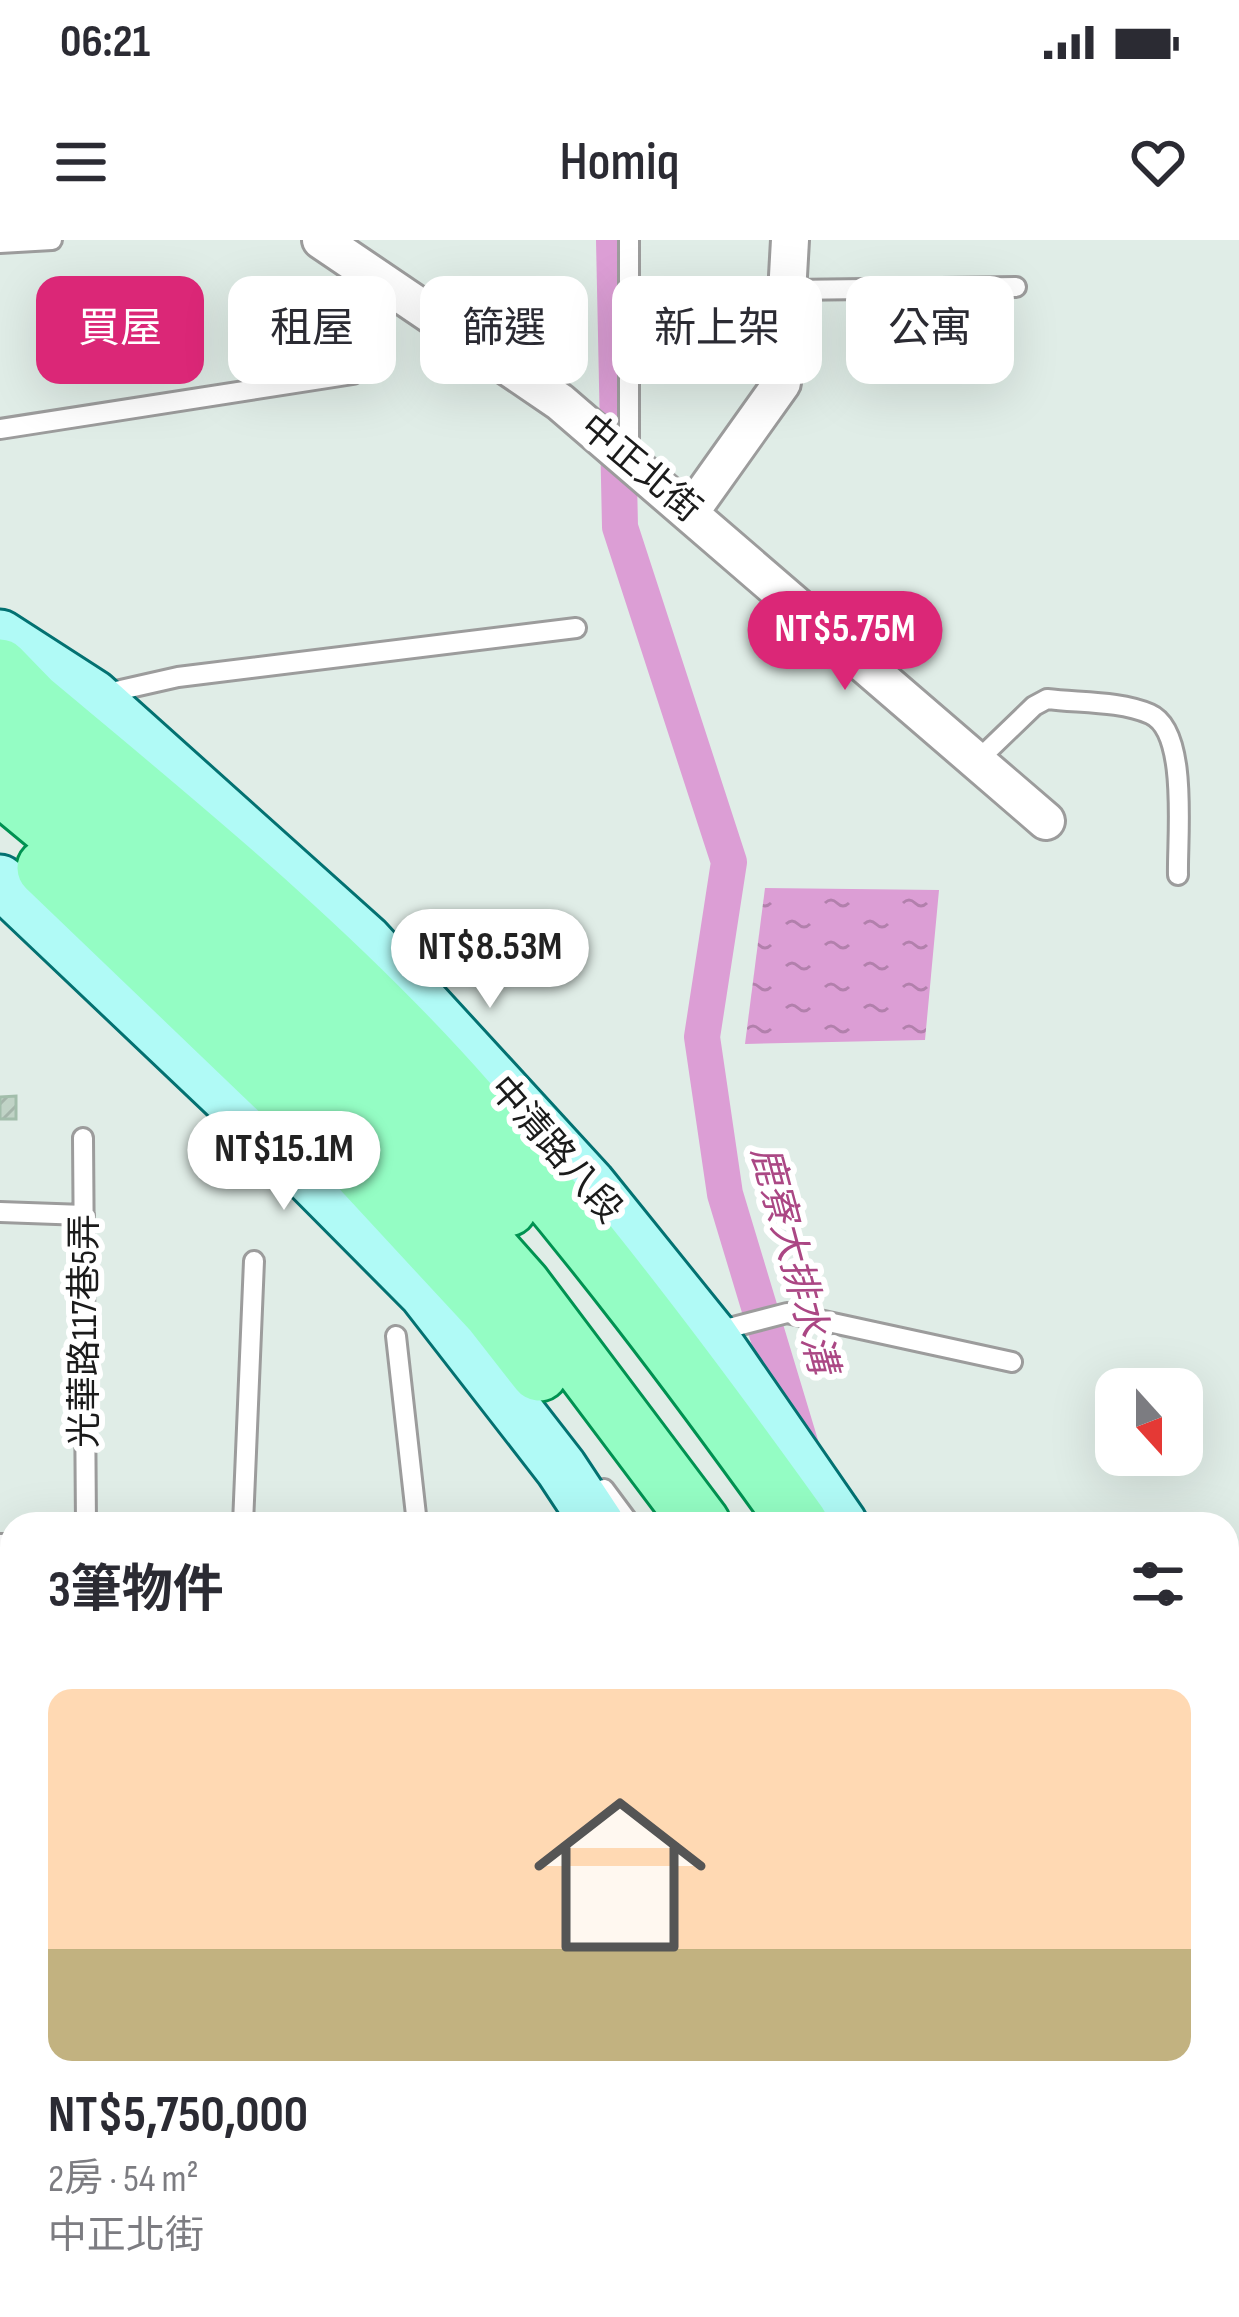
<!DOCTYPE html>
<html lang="zh-TW">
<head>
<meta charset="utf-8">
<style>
  :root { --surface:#fff; --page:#f7f7f7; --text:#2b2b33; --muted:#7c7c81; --line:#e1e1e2; --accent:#db2777 }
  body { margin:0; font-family:"Sofia Sans Condensed","Noto Sans TC",sans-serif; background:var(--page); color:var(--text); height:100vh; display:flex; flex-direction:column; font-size:45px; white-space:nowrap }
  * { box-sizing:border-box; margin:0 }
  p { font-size:39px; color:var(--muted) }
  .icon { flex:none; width:66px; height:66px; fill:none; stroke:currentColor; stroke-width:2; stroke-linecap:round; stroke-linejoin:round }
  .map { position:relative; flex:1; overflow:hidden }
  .panel { position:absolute; left:0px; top:1272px; width:1239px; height:807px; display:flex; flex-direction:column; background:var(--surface); border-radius:36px 36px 0 0; box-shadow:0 12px 48px #0002 }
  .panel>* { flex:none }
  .top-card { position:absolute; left:36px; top:36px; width:1167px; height:108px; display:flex; gap:24px }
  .needle { width:78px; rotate:159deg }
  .tools { position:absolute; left:1095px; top:1128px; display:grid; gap:24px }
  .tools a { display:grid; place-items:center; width:108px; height:108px; border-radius:24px; background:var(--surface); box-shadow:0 12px 48px #0002; font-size:60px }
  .price { position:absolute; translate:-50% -102px; padding:0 27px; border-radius:42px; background:#fff; color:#222; font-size:39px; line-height:78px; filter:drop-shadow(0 3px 6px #0008) }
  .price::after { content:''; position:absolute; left:50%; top:72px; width:36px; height:27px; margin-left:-18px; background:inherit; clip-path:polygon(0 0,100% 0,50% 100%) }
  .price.active { background:var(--accent); color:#fff }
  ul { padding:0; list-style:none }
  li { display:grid; align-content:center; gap:24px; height:636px; padding:0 48px }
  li+li { border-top:3px solid var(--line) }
  li span { display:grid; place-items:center; height:372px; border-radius:24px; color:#555 }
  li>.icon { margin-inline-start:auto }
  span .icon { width:216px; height:216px; fill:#fffc; stroke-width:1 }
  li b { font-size:51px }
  h2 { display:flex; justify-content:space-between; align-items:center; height:144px; padding:0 48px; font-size:51px }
  .pill { padding:0 42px; border-radius:24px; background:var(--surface); box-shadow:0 12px 48px #0002; font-size:42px; line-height:108px }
  .pill.active { background:var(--accent); color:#fff }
  .status { display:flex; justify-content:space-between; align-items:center; height:84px; padding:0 60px; background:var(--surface); direction:ltr }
  .status svg { height:33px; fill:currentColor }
  header { display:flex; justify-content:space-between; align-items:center; height:156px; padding:0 48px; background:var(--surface); font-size:54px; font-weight:600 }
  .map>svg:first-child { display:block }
</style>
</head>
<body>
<div class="status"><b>06:21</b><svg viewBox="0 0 49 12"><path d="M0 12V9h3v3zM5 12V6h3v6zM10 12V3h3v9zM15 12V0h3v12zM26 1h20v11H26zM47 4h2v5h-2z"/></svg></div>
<header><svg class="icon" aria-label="menu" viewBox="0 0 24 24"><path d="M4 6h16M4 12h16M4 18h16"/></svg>Homiq<svg class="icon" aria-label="heart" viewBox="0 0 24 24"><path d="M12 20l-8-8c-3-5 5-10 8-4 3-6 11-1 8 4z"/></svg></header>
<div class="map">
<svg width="1239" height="2077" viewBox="0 0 1239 2077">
  <defs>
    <pattern id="water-ripples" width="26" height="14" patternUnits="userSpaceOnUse" patternTransform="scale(3)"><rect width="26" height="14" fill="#dc9ed5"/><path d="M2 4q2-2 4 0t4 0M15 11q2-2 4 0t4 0" fill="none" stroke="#b280ac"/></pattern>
    <pattern id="building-hatch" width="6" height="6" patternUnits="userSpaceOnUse" patternTransform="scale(3)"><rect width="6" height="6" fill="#c0d3c6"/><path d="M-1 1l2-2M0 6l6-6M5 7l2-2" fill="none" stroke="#a4b5aa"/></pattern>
  </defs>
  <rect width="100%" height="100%" fill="#e0ede7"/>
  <path fill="#d7fffb" d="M0,1313h12v754h726l1,10h-739z"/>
  <path fill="url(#water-ripples)" d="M765,648l174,2 -14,150 -180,4z"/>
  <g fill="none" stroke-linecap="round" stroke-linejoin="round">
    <path stroke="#dc9ed5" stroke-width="10" d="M1033,2067l3,10"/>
    <path stroke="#dc9ed5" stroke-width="36" d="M614,0l6,287 109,335 -27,175 23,157 76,252"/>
  </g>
  <path fill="url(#building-hatch)" stroke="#a2beab" stroke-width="3" d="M16,856v23h-16v-22z
    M0,1335h12v234h-8z
    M12,1764v48h-12v-47z
    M756,2067h75l1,10h-75z
    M870,2067h75v10h-74z"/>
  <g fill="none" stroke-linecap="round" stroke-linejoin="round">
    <g stroke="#9c9c9c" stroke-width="24">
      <path id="lane" d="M629,0v217
        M0,3l52,-3
        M790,50l226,-3
        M0,189l353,-55
        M103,454l75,-17 398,-49
        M977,521l57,-55 13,-7c33,4 73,2 103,15 39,17 27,123 28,161
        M83,898l3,386
        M0,972l84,3
        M714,1092l73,-19 225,49
        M396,1096l21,188
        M604,1249l26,35
        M243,1284l11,-263
        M0,1304h12
        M1227,1869l12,12
        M1204,2067l11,10"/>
    </g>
    <g stroke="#9c9c9c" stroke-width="42">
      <path id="street" d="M321,0l239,162 486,419
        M691,271l91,-128 8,-143"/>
    </g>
    <g stroke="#037171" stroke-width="57">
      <path id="secondary" d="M0,396l93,60 273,245 223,243 121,150 131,190
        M0,641l279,265 146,147 136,175 37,56"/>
    </g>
    <g stroke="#009251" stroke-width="63">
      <path id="primary" d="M0,428l33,34c151,126 305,251 435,399 119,134 227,278 331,423
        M0,490l267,223 241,254
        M0,545l234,194 152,154 136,153 179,238
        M46,628l310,297 136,147 47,60
        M1227,1938l12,12
        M1227,2015l12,11"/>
    </g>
    <path stroke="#63fc61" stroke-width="6" stroke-dasharray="6 6" stroke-linecap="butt" d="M1138,2067l10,10"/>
    <use href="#lane" stroke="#fff" stroke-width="18"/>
    <use href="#street" stroke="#fff" stroke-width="36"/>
    <use href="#secondary" stroke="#b0faf6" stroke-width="51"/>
    <use href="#primary" stroke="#94fdc4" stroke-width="57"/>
  </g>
  <g text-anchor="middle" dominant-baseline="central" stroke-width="12" stroke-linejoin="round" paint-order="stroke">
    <g font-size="36" fill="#1b1b1b" stroke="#fff">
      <text transform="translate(640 229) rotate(40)">中正北街</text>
      <text transform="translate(555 910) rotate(49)">中清路八段</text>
      <text transform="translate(85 1091) rotate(-90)">光華路117巷5弄</text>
    </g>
    <g font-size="39" font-style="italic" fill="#ab4784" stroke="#fff">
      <text transform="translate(793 1020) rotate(75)">鹿寮大排水溝</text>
    </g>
  </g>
</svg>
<div class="tools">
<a><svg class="needle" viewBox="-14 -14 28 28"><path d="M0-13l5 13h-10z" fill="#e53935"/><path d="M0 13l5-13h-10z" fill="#7c7c81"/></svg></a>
</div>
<b class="price active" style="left:845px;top:453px">NT$5.75M</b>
<b class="price" style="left:490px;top:771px">NT$8.53M</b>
<b class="price" style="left:284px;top:973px">NT$15.1M</b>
<div class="top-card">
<a class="pill active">買屋</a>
<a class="pill">租屋</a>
<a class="pill">篩選</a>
<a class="pill">新上架</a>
<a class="pill">公寓</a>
</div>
<section class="panel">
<h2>3筆物件<svg class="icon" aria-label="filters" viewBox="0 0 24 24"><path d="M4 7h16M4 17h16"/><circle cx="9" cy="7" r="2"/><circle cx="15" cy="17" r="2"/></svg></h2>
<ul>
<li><span style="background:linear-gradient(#ffd9b3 70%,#c2b280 0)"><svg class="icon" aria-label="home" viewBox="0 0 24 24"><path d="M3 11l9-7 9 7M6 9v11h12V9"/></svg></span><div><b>NT$5,750,000</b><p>2房 · 54 m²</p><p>中正北街</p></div></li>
</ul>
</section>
</div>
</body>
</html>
